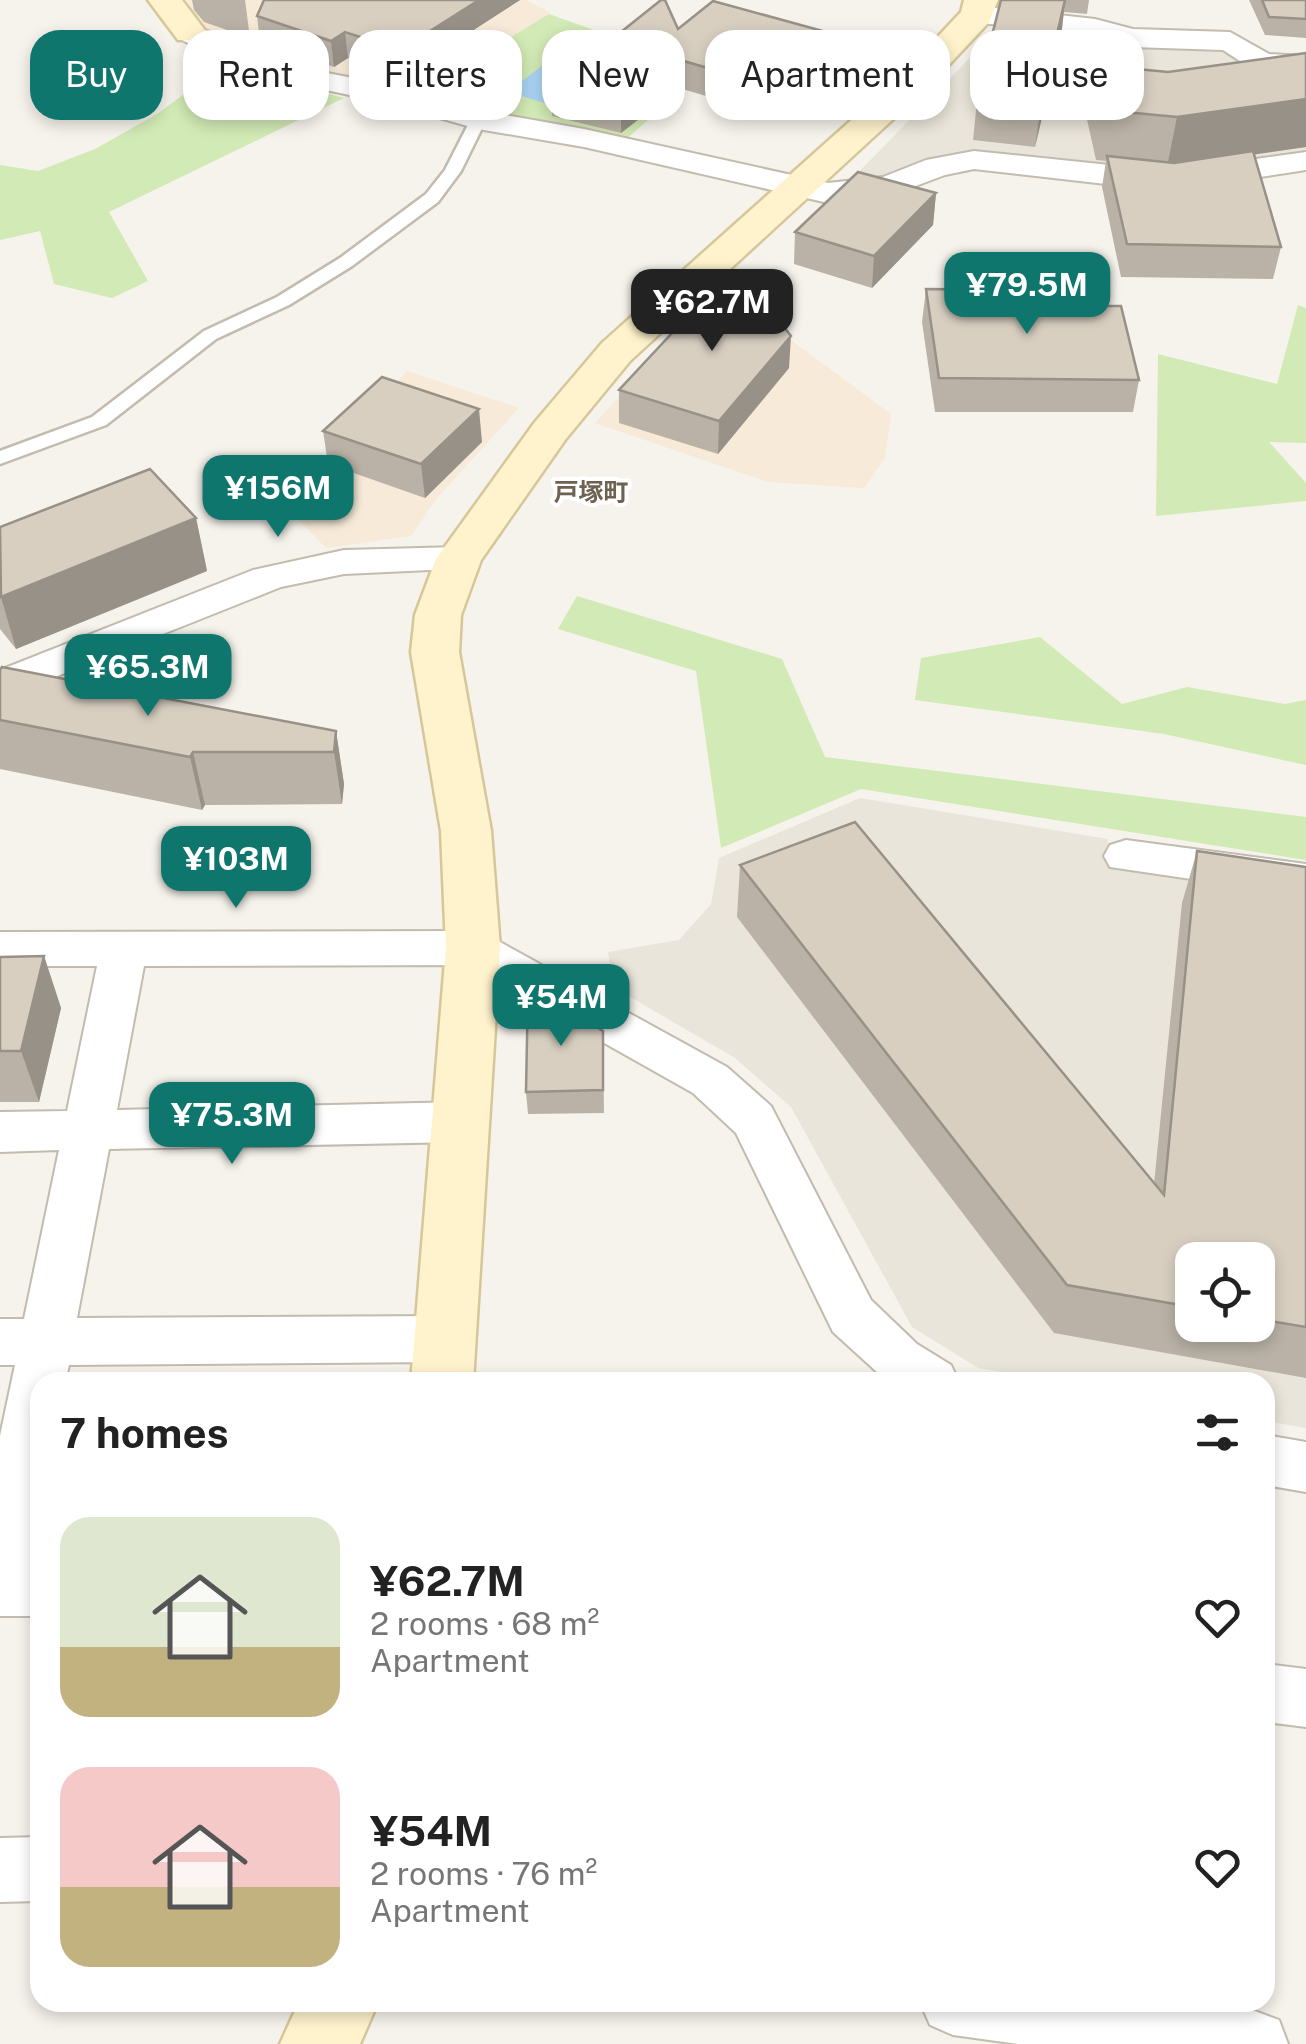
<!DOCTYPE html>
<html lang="en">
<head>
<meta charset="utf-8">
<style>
  :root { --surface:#fff; --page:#f6f6f6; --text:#222; --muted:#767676; --accent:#0f766e }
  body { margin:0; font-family:"Public Sans","Noto Sans JP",sans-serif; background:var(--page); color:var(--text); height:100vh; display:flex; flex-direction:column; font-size:38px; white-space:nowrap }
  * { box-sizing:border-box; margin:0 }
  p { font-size:32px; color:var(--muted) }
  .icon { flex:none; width:55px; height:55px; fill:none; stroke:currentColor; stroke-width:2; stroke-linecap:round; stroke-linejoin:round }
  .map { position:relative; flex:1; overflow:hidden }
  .side { position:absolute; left:30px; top:1372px; width:1245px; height:640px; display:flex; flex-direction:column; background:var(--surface); border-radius:30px; box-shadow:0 5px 15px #0003 }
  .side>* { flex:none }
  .top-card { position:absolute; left:30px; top:30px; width:1248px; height:90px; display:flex; gap:20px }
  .controls { position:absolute; left:1175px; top:1242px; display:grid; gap:20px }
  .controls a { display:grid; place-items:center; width:100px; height:100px; border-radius:20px; background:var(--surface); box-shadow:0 5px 15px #0003; font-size:50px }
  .price { position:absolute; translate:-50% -85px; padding:0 22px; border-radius:20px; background:var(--accent); color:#fff; font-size:32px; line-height:65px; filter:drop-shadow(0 2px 5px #0008) }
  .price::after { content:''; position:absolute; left:50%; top:60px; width:30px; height:22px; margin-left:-15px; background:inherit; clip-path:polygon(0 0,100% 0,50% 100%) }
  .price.on { background:#222; color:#fff }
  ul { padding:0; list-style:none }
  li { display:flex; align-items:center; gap:30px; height:250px; padding:0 30px }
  li span { display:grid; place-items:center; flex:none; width:280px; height:200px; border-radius:30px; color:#555 }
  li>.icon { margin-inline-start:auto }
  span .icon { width:120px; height:120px; fill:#fffc; stroke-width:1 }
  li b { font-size:42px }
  h2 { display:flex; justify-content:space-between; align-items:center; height:120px; padding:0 30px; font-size:42px }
  .tag { padding:0 35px; border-radius:30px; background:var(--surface); box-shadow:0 5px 15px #0003; font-size:35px; line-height:90px }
  .tag.on { background:var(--accent); color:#fff }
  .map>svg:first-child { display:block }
</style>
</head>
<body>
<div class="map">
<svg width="1306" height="2044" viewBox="0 0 1306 2044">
  <rect width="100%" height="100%" fill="#f6f3ec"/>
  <path fill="#eae5da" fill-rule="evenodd" d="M1004,23l221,26 81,21v84l-147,22 -187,-22 -87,29 -39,2z
    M860,798l248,41 -2,23 200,30v536l-41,-7v-39h-208l-79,-14 -66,-41 -121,-220 -56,-49 -122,-71 -5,-35 71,-12 32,-36 8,-46zM1192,1260h66v65h-66z"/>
  <path fill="#f7ead8" d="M187,0h339l25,13 -133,80 -116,-28 -86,-32 -16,-8z
    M745,275l8,1 23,53 115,85 -6,44 -21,30 -96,-6 -173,-59 72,-79z
    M407,371l112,37 -82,90 -26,38 -85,12 -42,-43z"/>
  <path fill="#d2eab5" d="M549,14l115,41 9,43 -50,44 -74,-21 -68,-5 -63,-23z
    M238,79l43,2 63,17 -235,114 39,69 -36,17 -58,-14 -14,-53 -40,9v-75l38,6 57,-22 62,-35 34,-25z
    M1298,305l8,3v135l-37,-1 37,41v18l-150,15 2,-162 119,30z
    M577,596l205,63 43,98 481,60v43l-445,-71 -140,59 -25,-177 -138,-42z
    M1040,637l82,67 65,-17 98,17 21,-4v65l-142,-31 -249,-34 6,-42z"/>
  <path fill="#a9d4f2" d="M578,38l38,11 -68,55 -40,-12z"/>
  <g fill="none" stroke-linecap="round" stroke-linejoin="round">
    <g stroke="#c2bbae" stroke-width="5">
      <path id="lane" d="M472,117l14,3 -25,51 -23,31 -86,64 -63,39 -73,34 -110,86 -106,39v-13l92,-34 112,-86 73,-34 63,-39 86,-64 19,-24z"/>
    </g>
    <g stroke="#c2bbae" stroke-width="4">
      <path id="street" d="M977,6l118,13 38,10 97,3 39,22 37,2v18l-54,-5 -29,-19 -91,-3 -38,-10 -127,-16 -4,-6 4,-6z
        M190,24l107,43 96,19 89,25 102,18 244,54 55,-6 43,-17 48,-9 193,20 139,-19v18l-139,21 -193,-22 -29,6 -56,21 -61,7 -244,-56 -106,-18 -91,-26 -108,-23 -61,-22 -38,-19 -5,-6 5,-6z
        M459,547l14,3 5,9 -5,9 -129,6 -63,13 -281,112v-29l253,-100 91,-20z
        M1126,840l180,24v32l-196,-29 -6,-11 6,-11z
        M473,931l16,5 238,131 44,39 100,194 46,44 34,21 8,17h-71l-55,-50 -97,-199 -43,-40 -227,-128 -322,1 -27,144 345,-8 17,6 8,14 -8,14 -17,6 -353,7 -32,169 368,-2 19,7 8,16 -8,16 -19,7 -376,3 -4,17h-25v135l-8,45h8v54h-40v-180l15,-71h-15v-46h24l35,-169 -59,2v-40l67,-1 30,-145h-97v-34z
        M1265,1435l41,7v50l-41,-7z
        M1265,1664l41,5v58l-41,-5z
        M40,1837v64l-40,1v-64z
        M920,2002h275l60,9 24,9 9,24h-270l-65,-9 -23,-10z"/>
    </g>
    <g stroke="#d6c79b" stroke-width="5">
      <path id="secondary" d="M148,0h34l25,33 -5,7h-24z
        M964,0h34l-9,22 -61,65 -298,274 -65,79 -84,120 -20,55 -2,37 32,179 9,117 -27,434h-62l35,-434 -5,-117 -30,-179 4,-37 21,-56 99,-137 67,-79 302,-270 57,-61z
        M299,2002h79l-18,42h-80z"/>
    </g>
    <use href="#lane" fill="#fff" fill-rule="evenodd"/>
    <use href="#street" fill="#fff" fill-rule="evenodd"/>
    <use href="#secondary" fill="#fff3cd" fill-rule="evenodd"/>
  </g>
  <path fill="#bab2a6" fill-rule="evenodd" d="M192,0h53l5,38 -46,-16 -10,-12z
    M264,0h256l-118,76 -54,-18 -14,9 -74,-25 -3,-26z
    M1001,0h88l-2,14 -23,-2 -3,25 -26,110 -62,-7 5,-49z
    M1249,0h57v38l-41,-3z
    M678,29l183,41 -54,48 -28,-8 -15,3 -85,-25 -58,45 -69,-17 -1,-28z
    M1306,53v94l-52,7 27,93 -8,32 -152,-2 -19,-90 4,-26 -10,-1 -10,-45 8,-50 74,7z
    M936,193l-3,32 -61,63 -78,-24 1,-32z
    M926,289l123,17 90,74 -6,32h-198l-13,-90z
    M789,368l-71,86 -99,-31v-33z
    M323,431l159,11 -57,56 -97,-34z
    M196,518l11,53 -191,78 -16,-20v-102z
    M0,670l336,61 8,53 -2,20 -137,1 -3,5 -202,-41z
    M1197,851l109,16v511l-252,-45 -317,-416 3,-52 414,319 28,-281zM1192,1260h66v65h-66z
    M44,956l17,52 -22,94h-39v-145z
    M603,1031l1,82 -76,1 -2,-22z"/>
  <path fill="#979187" d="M479,0h41l-118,76 -2,-26z
    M1065,0l-4,37 -26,110 7,-49z
    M345,32l3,26 -14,9 -3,-26z
    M863,42l-2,28 -54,48 2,-28z
    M680,60l-1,28 -58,45v-28z
    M781,82l-2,28 -15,3 2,-28z
    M1306,99v48l-139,20 10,-50z
    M936,193l-3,32 -61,63 2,-32z
    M791,336l-2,32 -71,86 1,-33z
    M479,409l3,33 -57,56 -4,-34z
    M196,518l11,53 -191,78 -15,-52z
    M336,731l8,53 -2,20 -8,-52z
    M193,752l12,53 -3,5 -12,-53z
    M44,956l17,52 -22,94 -18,-51z"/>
  <path fill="#d8cfc1" stroke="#979187" stroke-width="2.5" d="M264,0h215l-79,50 -55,-18 -14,9 -74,-25z
    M661,0h4l13,29 35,-28 150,41 -54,48 -28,-8 -15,3 -86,-25 -59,45 -70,-17z
    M1001,0h64l-23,98 -64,-7z
    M1262,0h44v19l-37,-2z
    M1306,53v46l-129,18 -73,-7 -10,-45 74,7z
    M1253,151l28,96 -154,-3 -20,-88 67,7z
    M858,172l78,21 -62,63 -79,-24z
    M746,279l45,57 -72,85 -100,-31 97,-104 17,5z
    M926,289l119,1 4,16h72l18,74 -200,-2z
    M382,377l97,32 -58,55 -98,-33z
    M150,469l46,49 -195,79 -1,-70z
    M2,667l334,64 -2,21h-141l-3,5 -190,-37v-50z
    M855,822l309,373 33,-344 109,16v460l-48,-8v-59h-66v47l-125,-22 -327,-420z
    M44,956l-23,95h-21v-94z
    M528,986l75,45v59l-77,2z"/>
  <g text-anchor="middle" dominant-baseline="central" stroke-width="8" stroke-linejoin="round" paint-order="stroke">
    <g font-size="25" font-weight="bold" fill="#6e6250" stroke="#fff">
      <text x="591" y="492">戸塚町</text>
    </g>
  </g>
</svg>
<div class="controls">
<a><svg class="icon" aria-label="locate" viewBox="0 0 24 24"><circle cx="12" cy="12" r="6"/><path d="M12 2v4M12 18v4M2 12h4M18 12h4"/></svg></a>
</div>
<b class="price" style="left:1027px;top:337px">¥79.5M</b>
<b class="price on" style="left:712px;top:354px">¥62.7M</b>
<b class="price" style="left:278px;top:540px">¥156M</b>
<b class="price" style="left:148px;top:719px">¥65.3M</b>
<b class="price" style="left:236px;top:911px">¥103M</b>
<b class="price" style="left:561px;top:1049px">¥54M</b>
<b class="price" style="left:232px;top:1167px">¥75.3M</b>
<div class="top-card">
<a class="tag on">Buy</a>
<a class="tag">Rent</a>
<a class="tag">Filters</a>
<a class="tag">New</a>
<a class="tag">Apartment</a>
<a class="tag">House</a>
</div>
<section class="side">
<h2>7 homes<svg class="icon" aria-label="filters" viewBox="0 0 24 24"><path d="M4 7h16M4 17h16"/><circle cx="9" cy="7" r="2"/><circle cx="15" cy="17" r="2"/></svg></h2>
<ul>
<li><span style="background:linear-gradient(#dfe7d0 65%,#c2b280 0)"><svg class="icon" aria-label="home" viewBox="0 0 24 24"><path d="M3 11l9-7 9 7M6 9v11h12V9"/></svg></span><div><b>¥62.7M</b><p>2 rooms · 68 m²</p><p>Apartment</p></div><svg class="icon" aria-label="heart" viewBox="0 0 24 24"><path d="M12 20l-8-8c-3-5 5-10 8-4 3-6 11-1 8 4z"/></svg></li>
<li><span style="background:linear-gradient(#f6c9c9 60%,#c2b280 0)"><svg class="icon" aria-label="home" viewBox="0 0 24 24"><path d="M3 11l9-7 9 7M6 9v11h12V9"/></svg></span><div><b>¥54M</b><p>2 rooms · 76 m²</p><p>Apartment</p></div><svg class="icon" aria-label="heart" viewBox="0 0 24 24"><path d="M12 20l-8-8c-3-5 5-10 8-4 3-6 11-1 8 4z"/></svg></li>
</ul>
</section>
</div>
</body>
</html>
